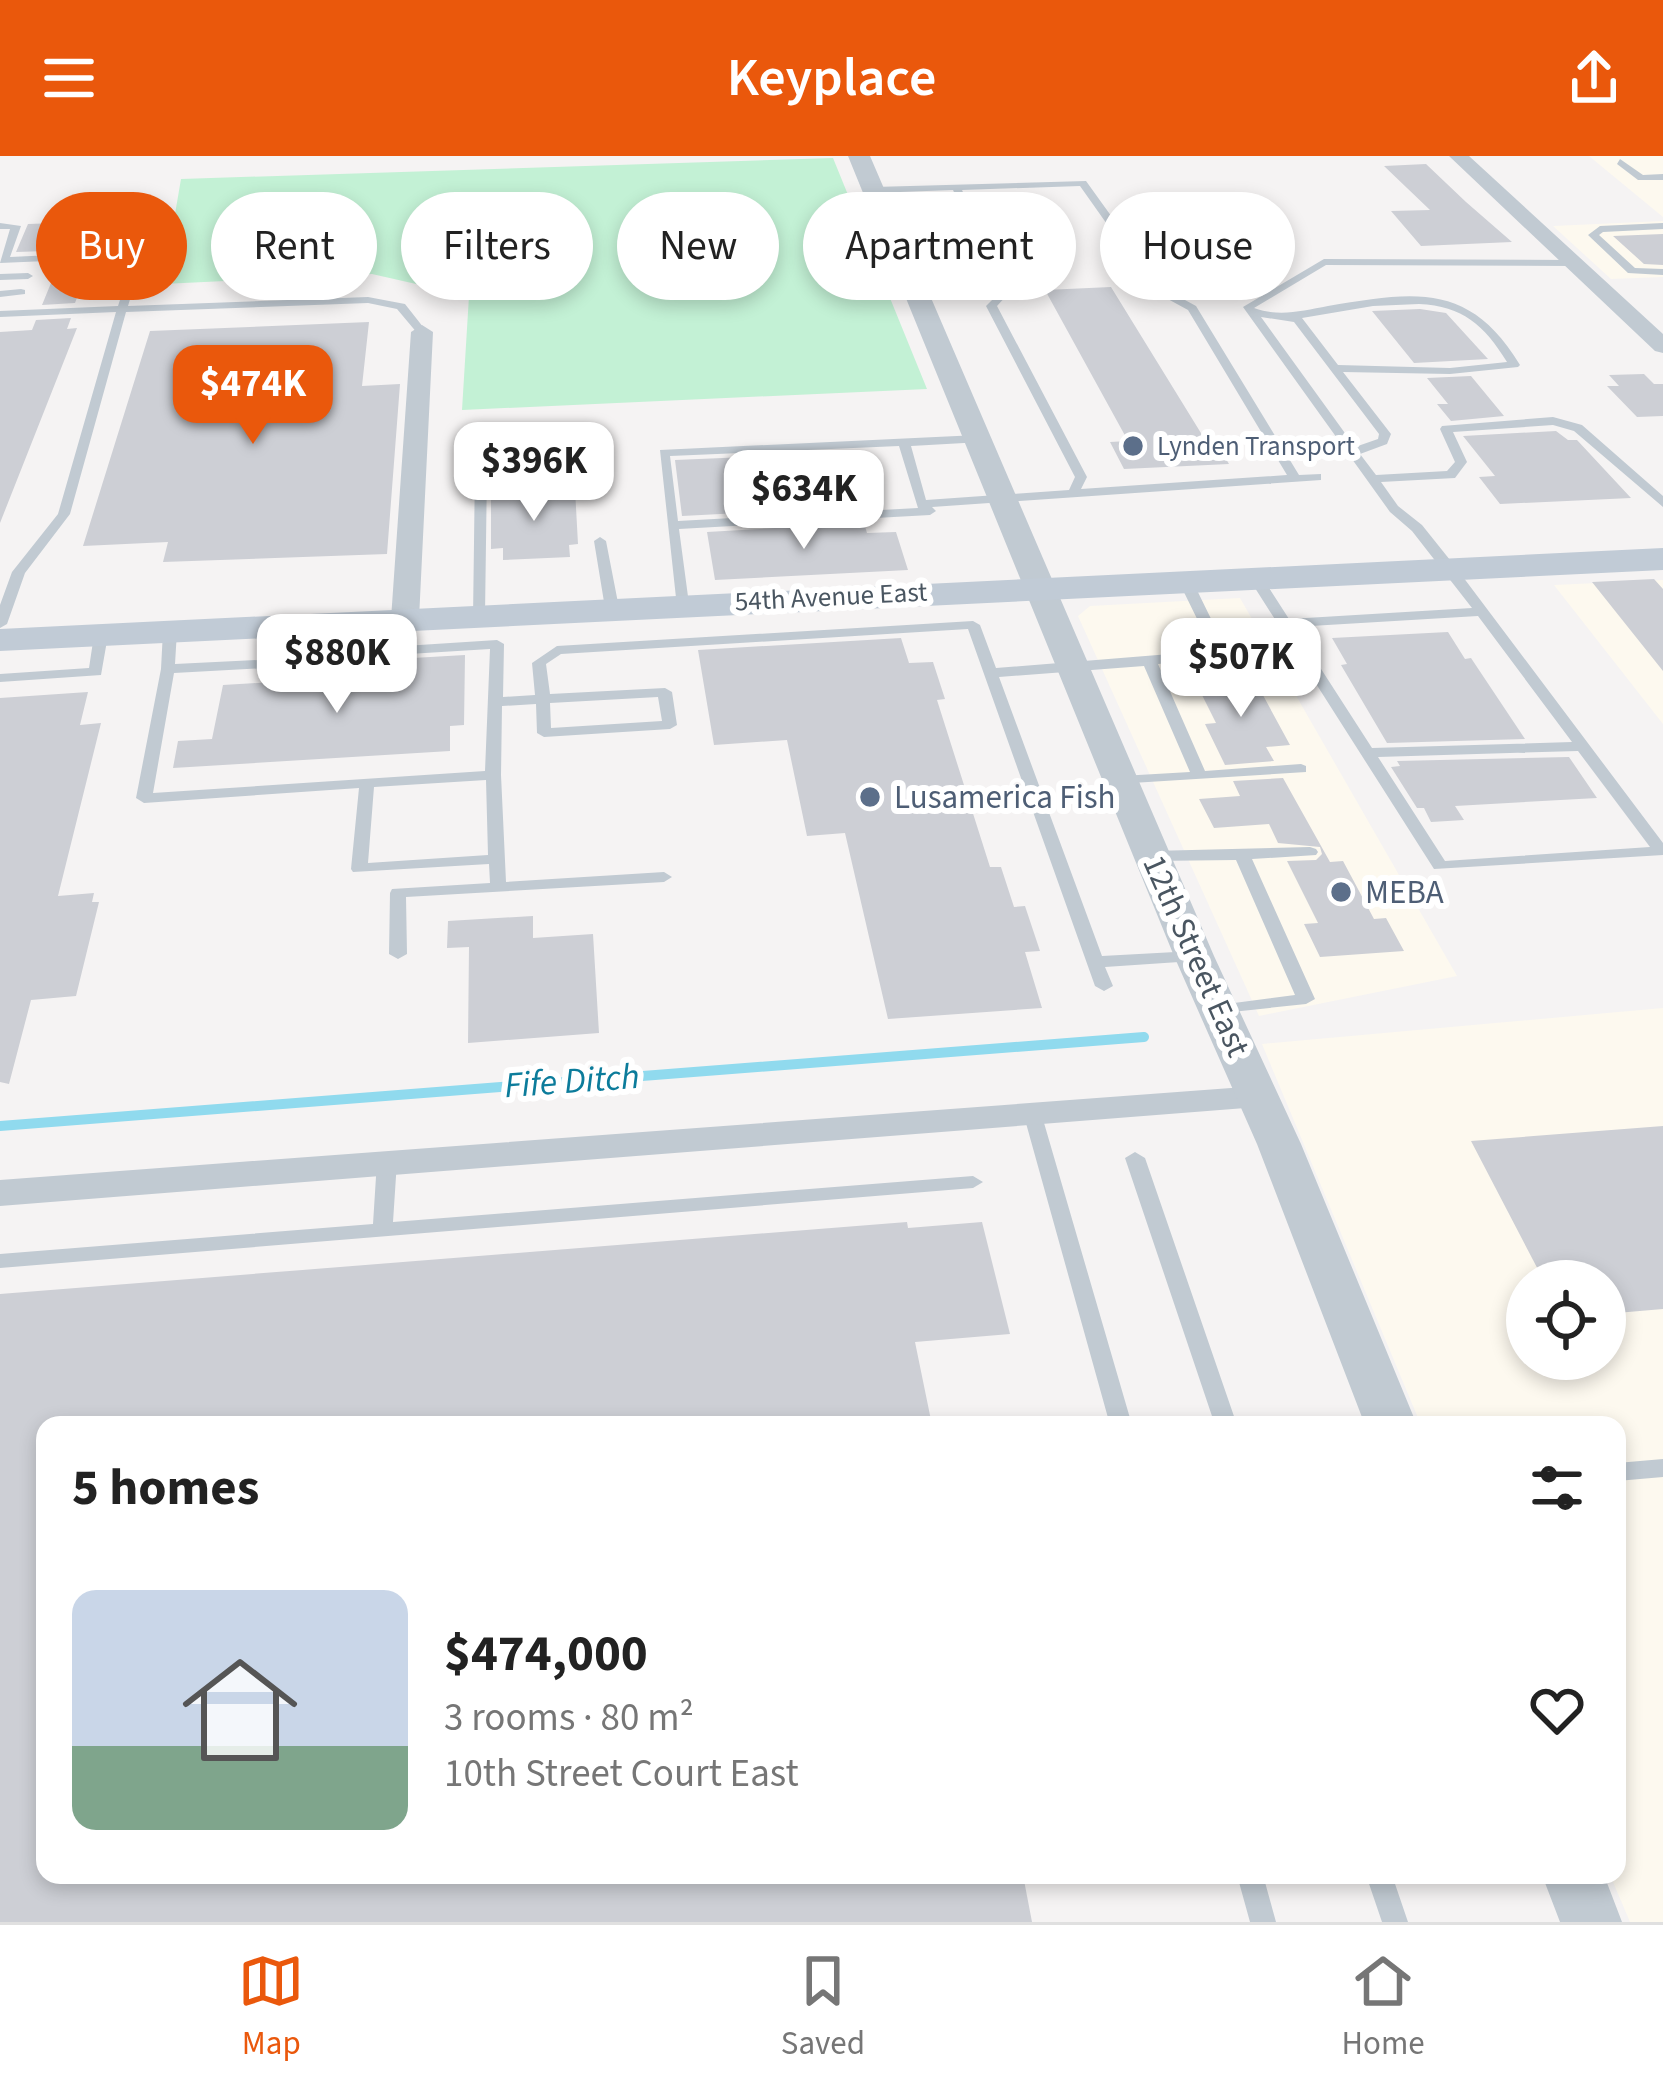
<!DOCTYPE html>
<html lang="en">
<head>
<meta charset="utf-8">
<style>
  :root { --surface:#fff; --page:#f6f6f6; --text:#222; --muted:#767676; --line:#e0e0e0; --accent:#ea580c }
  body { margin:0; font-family:"Source Sans 3",sans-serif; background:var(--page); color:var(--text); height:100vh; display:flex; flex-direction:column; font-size:45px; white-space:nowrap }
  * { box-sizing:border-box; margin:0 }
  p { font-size:39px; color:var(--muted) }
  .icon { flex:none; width:66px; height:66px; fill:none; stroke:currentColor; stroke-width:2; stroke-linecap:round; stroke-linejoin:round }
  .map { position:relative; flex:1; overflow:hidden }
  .sheet { position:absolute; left:36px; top:1260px; width:1590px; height:468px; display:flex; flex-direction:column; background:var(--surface); border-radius:24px; box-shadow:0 6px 18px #0003 }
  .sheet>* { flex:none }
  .hud { position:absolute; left:36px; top:36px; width:1593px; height:108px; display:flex; gap:24px }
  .tools { position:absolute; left:1506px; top:1104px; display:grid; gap:24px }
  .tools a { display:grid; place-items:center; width:120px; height:120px; border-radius:50%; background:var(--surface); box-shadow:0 6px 18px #0003; font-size:60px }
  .price { position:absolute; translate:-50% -102px; padding:0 27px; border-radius:24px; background:#fff; color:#222; font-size:39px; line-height:78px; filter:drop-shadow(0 3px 6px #0008) }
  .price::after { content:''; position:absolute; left:50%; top:72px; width:36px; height:27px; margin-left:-18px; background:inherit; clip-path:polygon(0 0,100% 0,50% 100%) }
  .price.on { background:var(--accent); color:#fff }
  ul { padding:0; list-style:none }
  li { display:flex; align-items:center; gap:36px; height:300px; padding:0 36px }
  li+li { border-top:3px solid var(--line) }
  li span { display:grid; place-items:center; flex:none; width:336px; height:240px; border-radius:24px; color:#555 }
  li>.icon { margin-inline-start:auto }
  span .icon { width:144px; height:144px; fill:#fffc; stroke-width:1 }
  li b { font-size:51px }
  h2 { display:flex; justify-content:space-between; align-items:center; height:144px; padding:0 36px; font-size:51px }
  .pill { padding:0 42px; border-radius:54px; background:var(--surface); box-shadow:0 6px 18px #0003; font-size:42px; line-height:108px }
  .pill.on { background:var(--accent); color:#fff }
  header { display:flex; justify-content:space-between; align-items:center; height:156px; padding:0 36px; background:var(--accent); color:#fff; font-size:54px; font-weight:600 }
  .menu { display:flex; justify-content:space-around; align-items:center; height:168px; border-top:3px solid var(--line); background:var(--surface); font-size:33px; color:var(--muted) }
  .menu a { display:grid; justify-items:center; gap:6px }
  .menu .on { color:var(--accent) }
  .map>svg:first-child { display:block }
</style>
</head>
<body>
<header><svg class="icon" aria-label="menu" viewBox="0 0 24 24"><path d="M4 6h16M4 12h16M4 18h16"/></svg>Keyplace<svg class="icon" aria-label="share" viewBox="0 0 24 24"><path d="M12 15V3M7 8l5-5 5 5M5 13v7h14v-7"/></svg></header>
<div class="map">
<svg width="1663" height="1766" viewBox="0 0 1663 1766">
  <rect width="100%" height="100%" fill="#f5f3f3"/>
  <path fill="#fdf9ef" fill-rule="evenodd" d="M1589,0h74v61z
    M1663,65v56l-52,2 -58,-53z
    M1663,424v144l-109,-139z
    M1240,442l217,378 -198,40 -181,-400 12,-10z
    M1663,852v914h-33l-20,-47h7v-450h-196l-159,-381zM1527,1125h78v78h-78z"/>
  <path fill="#c3f1d5" d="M833,2l94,231 -465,21 7,-114 -97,-22 -209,10 18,-105z"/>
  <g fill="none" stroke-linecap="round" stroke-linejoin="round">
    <path stroke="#90daee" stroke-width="10" d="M0,970l1144,-89"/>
  </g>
  <path fill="#cdcfd5" d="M1426,8l40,38 46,40 -91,4 -30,-35 39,-1 -46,-44z
    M57,67l-10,28 -31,1 12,-28z
    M1663,78v31l-19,-1 -31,-28z
    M89,109l-14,38 -33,2 16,-39z
    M1111,131l93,151 9,-1 16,27 -105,5 -14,-27 18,-1 -83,-151z
    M1420,153l26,4 42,46 -74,4 -42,-52z
    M71,162l-4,11 10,-1 -77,195v-191l32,-2 4,-10z
    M369,166l-7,64 38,-2 -13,170 -224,8 5,-20 -85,4 67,-215z
    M1644,218l10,10h9v32l-26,1 -30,-31h12l-10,-11z
    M1471,220l33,40 -53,5 -14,-17h11l-21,-26z
    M1556,275l12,9h9l54,58 -131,6 -21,-27 16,-1 -32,-40z
    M844,297l15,54 -177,9 -7,-56z
    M575,333l3,55 -9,1 1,12 -67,3v-12l-12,1v-56z
    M864,367l3,10 29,-1 12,38 -193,10 -8,-48z
    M1654,423l9,10v82l-71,-89z
    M1448,476l17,27 6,-1 54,81 -138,4 -46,-78 6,-1 -15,-26z
    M901,482l8,25 24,-1 12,37 -8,1 53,167h11l13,40 11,-1 15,45 -15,1 17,56 -154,11 -43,-186 -38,3 -20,-96 -73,5 -16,-95z
    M465,499l-1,70 -14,1v25l-277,17 5,-27 34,-2 11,-54 133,-8 5,-16z
    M1252,519l38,70 -24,2 8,14 -49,4 -20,-41 11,-1 -22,-44z
    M88,536l-8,33 21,-2 -43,173 36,-3 -2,9h7l-23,94 -45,4 -22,84 -9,-2v-384z
    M1569,601l28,41 -142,8 9,14 -33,2 -7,-14h-7l-26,-41 9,-1 -3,-5z
    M1283,622l47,84 13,-1 31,58 12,-1 18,33 -84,6 -16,-33 14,-1 -31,-62 29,-1 6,-6 -2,-7 -42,-4 -9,-19 -55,4 -15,-29 41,-3 -7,-15z
    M533,760v22l60,-4 6,99 -131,10 1,-96 -22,1 1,-27z
    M1663,970v183l-58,5v-33h-61l-73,-140z
    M907,1066l1,6 74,-6 28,112 -95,8 17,83h-887v450h978l9,47h-1032v-628z"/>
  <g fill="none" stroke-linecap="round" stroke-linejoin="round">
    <path fill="#c1cad2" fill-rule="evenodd" d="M1620,3l23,16 20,-1v6h-25l-21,-16z
      M1086,25l77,107 33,18 103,169 22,-1v6l-389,27 4,4 -6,4 -251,14 10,75 -2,3h-10l-17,-157 318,-15 6,4 -2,3 -71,4 15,54 143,-10 6,-13 -89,-171 13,-13 -46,-103 -79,3 -5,-3 5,-3zM1080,30l75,106 33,18 99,165 -206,14 6,-12 -90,-171 12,-13 -47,-103zM899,290l19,62 -240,13 -8,-65z
      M0,67l21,3 -11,31 107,-5 25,7 -14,47 240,-9 37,7 22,28 -9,2 -21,-25 -29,-6 -242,9 -56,202 -45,59 -18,51 -7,4v-23l12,-33 46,-58 58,-202 -116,5v-6l118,-5 14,-43 -15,-5 -117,5 10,-34h-10z
      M1663,67v6l-60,3 -4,3 36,33 28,1v6l-35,-2 -40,-38 12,-9z
      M1324,103l249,1 5,3 -5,3 -247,-1 -72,43c25,9 48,3 74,-2 86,-14 141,-25 192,59l-2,2 -68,7 -107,-2 48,62 -4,10 -27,10 16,21 71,-4 8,-9 -15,-33 2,-3 111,-9 29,8 81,71v11l-89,-76 -21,-6 -100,7 14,30 -12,16 -74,4 17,24 24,19 32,40 209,278v12l-229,14 -186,-292 2,-3h10l29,45 183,-11 -60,-77 -22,-19 -147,-205zM1419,148c44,2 65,21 88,58l-57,6 -112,-3 -36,-47 71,-12zM1261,161l33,5 85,112 -1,5 -23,8zM1478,460l94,126 -200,6 -78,-121zM1578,595l72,96 -205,14 -67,-104z
      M0,118l28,-1 5,3 -5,3 -28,1z
      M21,133l4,1v4l-25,3v-6z
      M526,305l4,1v6l-43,2 -2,145 -7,4 -5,-1 2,-151 6,-4z
      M600,381l6,4 13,67 -7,4 -7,-4 -11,-67z
      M1185,420l7,4 25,51 5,24 -7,4 -57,5 47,107 96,-7 5,2v6l-190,12 -3,-3 3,-3 5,-2 69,-4 -46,-106 -145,11 103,279 92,-5 9,5 -9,5 -89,6 8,19 -9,5 -9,-5 -127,-357 -407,25 -15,10 4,30 115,-6 7,4 5,33 -7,4 -126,8 -7,-4 -1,-29 -34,2 -1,69 5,107 158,-10 8,5 -8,5 -258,15 1,57 -9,5 -9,-5 1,-61 2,-4 98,-6 -1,-19 -136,8 -2,-3 8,-81 -215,15 -8,-5 25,-129 2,-38 7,-4 7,4 -2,33 164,-8 18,-7 140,-9 7,4 -1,53 32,-2 -3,-32 25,-17 416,-25 7,4 16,43 211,-17 -4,-20 -25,-51zM490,493l-5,122 -332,22 21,-120 168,-9 18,-7zM658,541l4,24 -111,7 -1,-25zM486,624l2,75 -120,8 6,-76z
      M101,475l7,4 -7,40 -101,7v-8l89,-6 5,-33z
      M1310,691l6,2 2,3 -2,3 -64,4 63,140 -9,5 -93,10 -3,-4 3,-4 6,-1 76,-10 -59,-135 -84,1 -8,-5 8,-5z
      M1033,954l9,6 90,309h-22l-86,-309z
      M1135,996l10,6 92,267h-22l-90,-267z
      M387,999l10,6 -4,61 580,-46 10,6 -10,6 -973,80v-14l373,-30 4,-63z
      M1663,1303v18l-46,4v-18z
      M1237,1719h26l13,47h-26z
      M1366,1719h26l16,47h-26z"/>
    <path fill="#c1cad2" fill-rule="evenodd" d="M1449,0h20l194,178v19l-8,-2z
      M422,169l11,7 -14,287 -14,8 -14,-8 20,-287z
      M1258,930l13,4 6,8 -6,8 -1271,100v-26z"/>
    <path fill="#c1cad2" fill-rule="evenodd" d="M848,0h22l344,800 87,188 116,281h-52l-108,-281 -83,-188z
      M1542,1719h62l18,47h-62z"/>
    <path fill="#c1cbd6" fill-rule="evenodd" d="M1663,392v22l-1663,81v-22z"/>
  </g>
  <g fill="#5c6f8a" stroke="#fff" stroke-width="4.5">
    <circle cx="1133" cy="290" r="12"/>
    <circle cx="870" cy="641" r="12"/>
    <circle cx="1341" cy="736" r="12"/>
  </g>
  <g text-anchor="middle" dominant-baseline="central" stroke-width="12" stroke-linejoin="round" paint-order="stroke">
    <g font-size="27" fill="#4e5e75" stroke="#fff" text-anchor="start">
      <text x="1157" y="290">Lynden Transport</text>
    </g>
    <g font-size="27" fill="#4a5661" stroke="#fff">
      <text transform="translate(831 441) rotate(-3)">54th Avenue East</text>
    </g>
    <g font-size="33" fill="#4e5e75" stroke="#fff" text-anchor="start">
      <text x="894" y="641">Lusamerica Fish</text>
      <text x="1365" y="736">MEBA</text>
    </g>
    <g font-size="33" fill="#4a5661" stroke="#fff">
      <text transform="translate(1196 800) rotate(66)">12th Street East</text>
    </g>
    <g font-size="36" font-style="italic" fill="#0c7c9b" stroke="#fff">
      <text transform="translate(572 925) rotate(-4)">Fife Ditch</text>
    </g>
  </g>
</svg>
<div class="tools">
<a><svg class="icon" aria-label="locate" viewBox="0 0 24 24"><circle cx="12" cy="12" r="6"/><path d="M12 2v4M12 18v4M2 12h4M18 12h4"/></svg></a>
</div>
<b class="price on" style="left:253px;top:291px">$474K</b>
<b class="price" style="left:534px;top:368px">$396K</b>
<b class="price" style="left:804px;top:396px">$634K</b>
<b class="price" style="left:337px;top:560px">$880K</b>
<b class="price" style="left:1241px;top:564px">$507K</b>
<div class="hud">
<a class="pill on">Buy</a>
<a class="pill">Rent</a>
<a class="pill">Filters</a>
<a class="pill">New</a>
<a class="pill">Apartment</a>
<a class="pill">House</a>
</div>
<section class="sheet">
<h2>5 homes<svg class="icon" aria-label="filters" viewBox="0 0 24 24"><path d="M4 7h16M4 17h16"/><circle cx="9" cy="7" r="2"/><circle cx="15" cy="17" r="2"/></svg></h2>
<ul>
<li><span style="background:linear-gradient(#c9d6e8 65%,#7fa58c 0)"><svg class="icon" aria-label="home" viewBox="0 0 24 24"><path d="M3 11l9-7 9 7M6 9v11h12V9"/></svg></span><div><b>$474,000</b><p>3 rooms · 80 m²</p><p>10th Street Court East</p></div><svg class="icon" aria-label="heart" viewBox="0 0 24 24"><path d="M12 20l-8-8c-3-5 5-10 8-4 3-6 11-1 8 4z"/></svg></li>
</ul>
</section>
</div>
<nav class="menu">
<a class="on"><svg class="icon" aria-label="map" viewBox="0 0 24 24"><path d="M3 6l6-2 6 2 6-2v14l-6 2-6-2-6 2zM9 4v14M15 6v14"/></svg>Map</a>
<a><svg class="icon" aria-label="saved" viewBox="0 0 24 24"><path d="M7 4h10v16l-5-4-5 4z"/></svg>Saved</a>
<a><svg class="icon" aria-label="home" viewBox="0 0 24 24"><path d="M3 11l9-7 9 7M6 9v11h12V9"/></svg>Home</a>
</nav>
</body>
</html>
